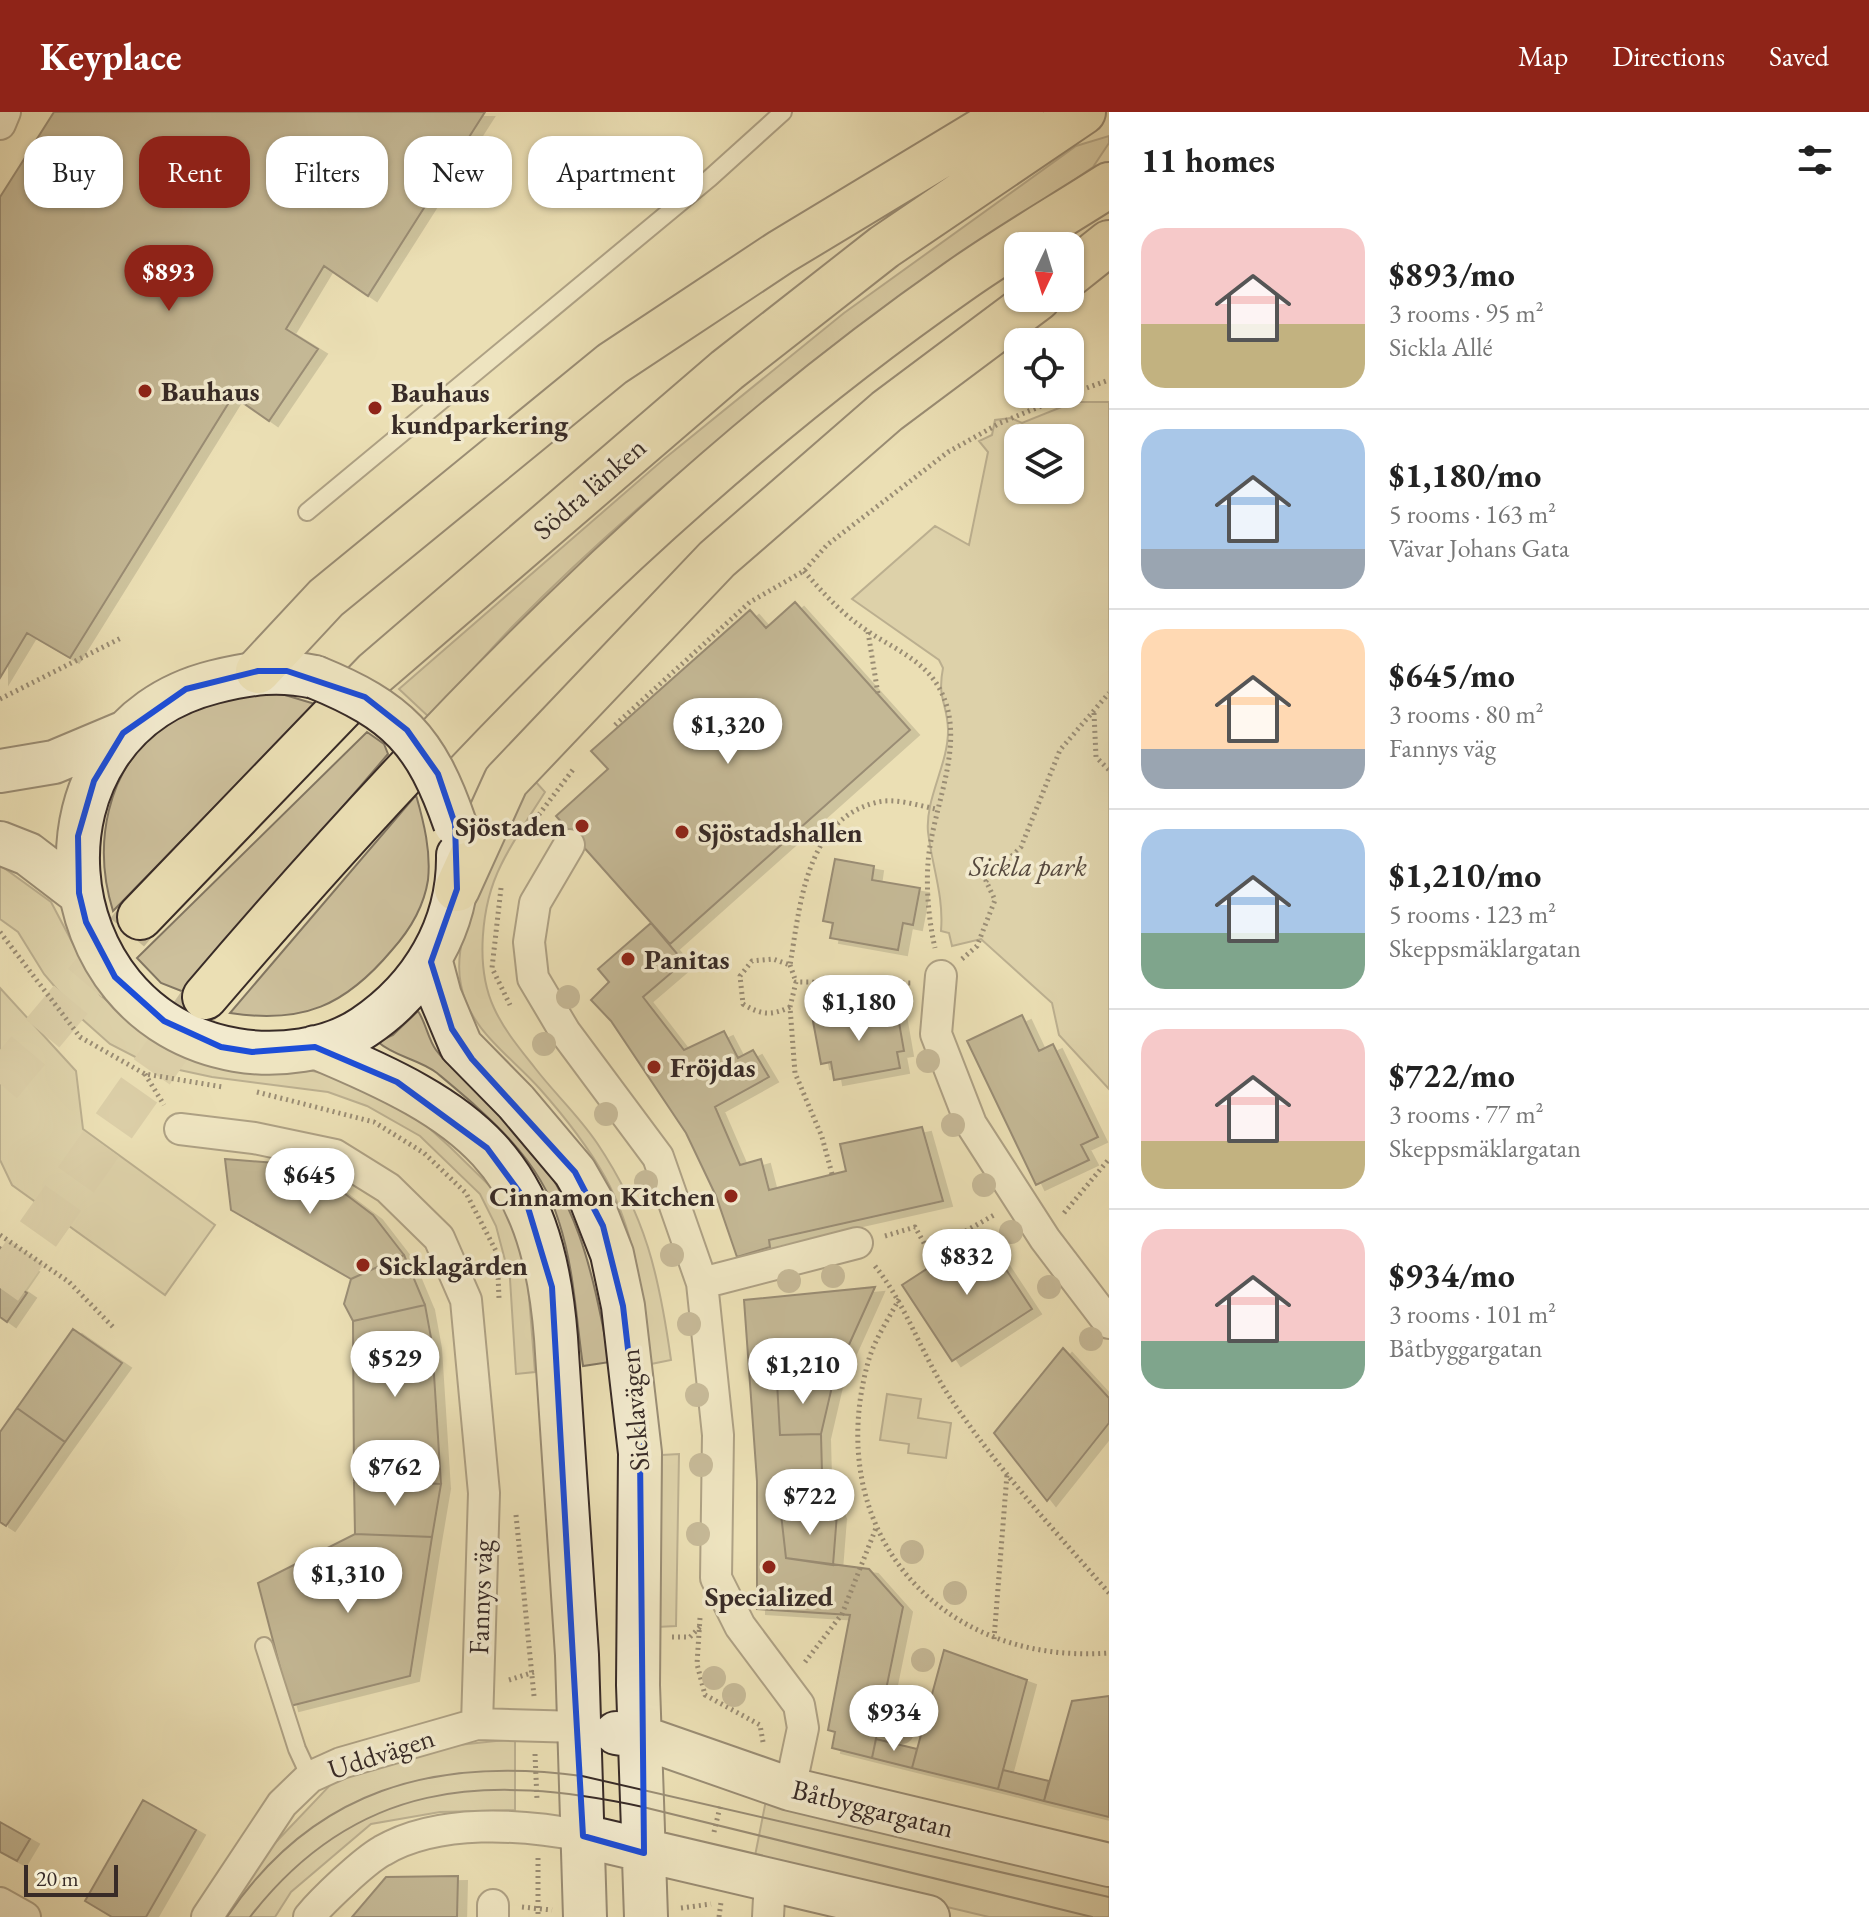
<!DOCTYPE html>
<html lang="en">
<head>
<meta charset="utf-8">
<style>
  :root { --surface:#fff; --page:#f6f6f6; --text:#222; --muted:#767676; --line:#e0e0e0; --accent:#8f2418 }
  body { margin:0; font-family:"EB Garamond",serif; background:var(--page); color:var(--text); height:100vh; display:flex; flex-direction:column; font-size:30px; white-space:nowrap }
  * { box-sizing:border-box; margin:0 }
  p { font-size:26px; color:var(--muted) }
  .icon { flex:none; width:44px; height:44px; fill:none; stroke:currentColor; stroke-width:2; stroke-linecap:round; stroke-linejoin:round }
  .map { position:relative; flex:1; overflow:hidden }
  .sheet { display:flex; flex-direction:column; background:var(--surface); width:760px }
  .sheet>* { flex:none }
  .hud { position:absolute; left:24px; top:24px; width:760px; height:72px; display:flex; gap:16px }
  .needle { width:52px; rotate:184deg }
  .tools { position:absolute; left:1004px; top:120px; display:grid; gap:16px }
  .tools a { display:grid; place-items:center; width:80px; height:80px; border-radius:16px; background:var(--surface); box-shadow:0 2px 6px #0004; font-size:40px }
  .scale { position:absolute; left:24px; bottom:20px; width:94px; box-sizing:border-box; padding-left:8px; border:4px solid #382b27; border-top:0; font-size:22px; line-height:28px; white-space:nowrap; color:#382b27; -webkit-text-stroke:6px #f2eace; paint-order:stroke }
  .price { position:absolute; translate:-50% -68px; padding:0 18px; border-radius:28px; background:#fff; color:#222; font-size:26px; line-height:52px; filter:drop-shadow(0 2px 4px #0008) }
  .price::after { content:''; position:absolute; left:50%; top:48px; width:24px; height:18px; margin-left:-12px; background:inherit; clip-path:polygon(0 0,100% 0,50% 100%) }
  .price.active { background:var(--accent); color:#fff }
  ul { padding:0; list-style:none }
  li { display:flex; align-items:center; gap:24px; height:200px; padding:0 32px }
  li+li { border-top:2px solid var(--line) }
  li span { display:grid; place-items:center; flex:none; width:224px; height:160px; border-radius:24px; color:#555 }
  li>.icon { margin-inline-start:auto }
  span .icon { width:96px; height:96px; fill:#fffc; stroke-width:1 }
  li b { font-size:34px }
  h2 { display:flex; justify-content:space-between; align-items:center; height:96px; padding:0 32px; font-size:34px }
  .pill { padding:0 28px; border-radius:24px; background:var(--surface); box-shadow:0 2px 6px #0004; font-size:28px; line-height:72px }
  .pill.active { background:var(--accent); color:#fff }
  header { display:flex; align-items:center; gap:48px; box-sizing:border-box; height:112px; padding:0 40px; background:var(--accent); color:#fff }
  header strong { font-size:38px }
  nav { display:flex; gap:44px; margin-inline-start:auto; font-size:28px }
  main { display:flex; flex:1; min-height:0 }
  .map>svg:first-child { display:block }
</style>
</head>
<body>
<header>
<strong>Keyplace</strong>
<nav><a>Map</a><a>Directions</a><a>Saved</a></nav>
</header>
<main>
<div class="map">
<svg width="1109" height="1805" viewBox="0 0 1109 1805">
  <defs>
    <filter id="shadow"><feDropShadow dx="9" dy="5" stdDeviation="0" flood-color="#0004"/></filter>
  </defs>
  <rect width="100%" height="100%" fill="#ebdfb4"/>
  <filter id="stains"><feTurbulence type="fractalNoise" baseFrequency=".0025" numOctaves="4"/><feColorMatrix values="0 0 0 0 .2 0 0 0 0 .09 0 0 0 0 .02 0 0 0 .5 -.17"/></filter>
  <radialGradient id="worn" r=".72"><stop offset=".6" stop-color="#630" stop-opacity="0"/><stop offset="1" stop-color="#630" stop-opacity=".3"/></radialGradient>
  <path fill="#cdc09c" stroke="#827662" stroke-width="2" fill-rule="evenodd" d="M1109,24v7l-16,24c-202,139 -406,282 -578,457 -30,30 -57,63 -85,94l-31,-29 265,-230 180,-146 232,-167z
    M1074,290h35v687l-50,-54 -7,-32 -71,-64 -29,7 -3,-13 -8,-2c3,-35 -9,-65 -13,-99 -3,-34 21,-69 20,-103 -1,-27 -11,-30 -5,-61l-4,-8 -87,-61 83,-73 34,19 19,-93 -9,-11 13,-6 3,-15 16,-2 11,5zM1018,326h52v52h-52z
    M275,580l40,12 -202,207c-20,-64 -8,-143 51,-184 31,-22 74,-31 111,-35z
    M367,620l17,12 4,10 -204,238 -23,-9 -24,-25z
    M535,669l10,11c-15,24 -32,48 -44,73 -20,40 -26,102 -7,143 10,22 26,41 41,60 20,26 44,48 62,75 49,73 62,132 74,217l-20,4c-8,-64 -14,-129 -46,-187 -18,-32 -41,-61 -65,-88 -28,-32 -71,-59 -79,-104 -6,-28 4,-56 10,-83 11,-47 28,-87 64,-121z
    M416,683c8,28 15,56 12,85 -4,26 -19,51 -36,70 -47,56 -89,74 -162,63z
    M0,753l51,37 49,93 52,41 40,24 34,10h82l31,7 68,31 43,39 49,48 27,64 9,113 -19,2 -6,-95 -14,-53 -16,-32 -60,-58 -53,-30 -39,-14 -116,-15 -65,-14 -37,-19 -28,-25 -38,-45 -26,-42 -18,-13z
    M0,876l76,83 7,58 132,96 -50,70 -153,-110 -12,-25z
    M418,899c8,12 10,28 18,39 22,29 58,47 81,76 63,79 74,140 93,236l-27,4c-7,-48 -9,-98 -24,-144 -19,-64 -73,-108 -122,-149 -18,-14 -42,-16 -59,-31l15,-7z
    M887,1282l34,5 -3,19 33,5 -5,35 -38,-5 1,-9 -29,-4z
    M679,1342l-3,172 -19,1 5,-172z
    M515,1627v71l-75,2 -69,12 -80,68 -16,25h-56l37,-54 77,-81 106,-35z
    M767,1683l342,78v44h-120l-235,-56z"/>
  <path fill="#958970" stroke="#382b27" stroke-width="2" filter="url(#shadow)" d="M54,0h431l-117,184 -44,-30 -38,63 32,20 -49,72 -36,-25 -163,262 -43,-25 -27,45v-481z
    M795,490l115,128 -240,214 -114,-128 52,-47 -17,-18 159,-141 16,18z
    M835,747l39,7 -2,14 48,8 -7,37 -10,-2 -5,27 -68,-12 3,-15 -10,-2z
    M651,811l33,39 -41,35 41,53 40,-19 14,27 15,-8 16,27 -54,30 25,58 21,-6 8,31 77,-19 -6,-27 82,-17 21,74 -174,39 1,7 -33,10 -21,-61 -30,-63 -75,-112 -20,-21 18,-18 -11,-13z
    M841,899l2,10 54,-10 7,40 -7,1 3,16 -66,12 -3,-18 -10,2 -9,-48z
    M1022,903l17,36 14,-7 45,93 -17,8 8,15 -53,25 -69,-144z
    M225,1047l64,5 43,20 41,31 31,40 -53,24 -120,-69z
    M982,1121l50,76 -80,52 -50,-76z
    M0,1135l30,20 -13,19 10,7 -20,29 -7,-5z
    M404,1143l21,50 -72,16 -9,-17 7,-25z
    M875,1175l-41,91 -57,4 3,53 41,-1 1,38 15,42h-56l5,44 83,11 34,38 -31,151 -40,-10 3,-16 -7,-2 22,-115 -93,-6v-128l-13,-181z
    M425,1193l7,38 9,141 -87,-4 -1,-159z
    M73,1217l49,34 -57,79 -48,-34z
    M1063,1236l46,50v25l-62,78 -53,-68z
    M834,1266l-13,56 -41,1 -3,-53z
    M17,1296l48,34 -59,84 -6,-4v-90z
    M354,1368l87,4 -9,53 -77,-3z
    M781,1402h56l-4,51 -47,-7z
    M355,1422l77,3 -22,139 -120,30 -32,-123z
    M944,1538l83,30 -29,109 -86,-21z
    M1109,1584v121l-65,-16 28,-100z
    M876,1627l41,10 -5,19 -40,-10z
    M1003,1658l46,11 -5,20 -46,-12z
    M143,1688l53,30 -50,87h-34l-27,-16z
    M0,1710l30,17 -13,22 -17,-9z
    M458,1764l-1,41h-105l34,-40z"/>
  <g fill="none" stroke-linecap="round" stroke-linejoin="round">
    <path stroke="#c7bb98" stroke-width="44" stroke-dasharray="44 22" stroke-linecap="butt" d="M0,972l140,-167
      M0,1176l203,-289"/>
    <g stroke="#65584a" stroke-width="20">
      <path id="lane" d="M307,400l403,-334 73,-66
        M264,1534l33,103 13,28"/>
    </g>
    <g stroke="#65584a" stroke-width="34">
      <path id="street" d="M0,12l5,-12
        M569,733l-34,58 -6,39 4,36 32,54 93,125 44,126 16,152 -2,143 24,48 59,79 4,23 -13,61
        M941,864l-5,58 35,90 74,115 64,84
        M180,1017l74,9 81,17 53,33 51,50 27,62 18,193 -7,231
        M702,1171l155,-40
        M0,1791l25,14
        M207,1805l75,-113 28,-27 31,-14 136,-39 102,3
        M309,1805c14,-17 55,-56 73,-66 56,-33 140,-27 201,-15
        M493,1805v-12
        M768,1805l2,-38"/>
    </g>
    <g stroke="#382b27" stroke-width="46">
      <path id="secondary" d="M315,565c-37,-8 -64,-4 -101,5 -195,49 -174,334 22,368 41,7 93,1 128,-23 58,-39 95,-101 94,-172
        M0,659l54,-9 69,-29
        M0,731l28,11 51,39
        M431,850l9,34 21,50 55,56 59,70 16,28 21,54 11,52 17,147 -2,232 8,232
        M315,935c156,65 227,112 241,291l21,317 8,262
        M616,1621l25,4 149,52 319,76
        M583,1724l345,81"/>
    </g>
    <g stroke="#382b27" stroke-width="48">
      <path id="highway" d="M1070,162l39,-31
        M258,559l68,-73 286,-234 169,-112 207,-125 33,-15
        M457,777l49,-108 211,-222 170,-148 151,-113
        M140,805l235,-244 352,-303 157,-123 199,-135
        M205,885c225,-263 469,-517 754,-716 48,-34 100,-64 150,-96"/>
    </g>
    <path stroke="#382b27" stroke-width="5" stroke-dasharray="2 4" stroke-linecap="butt" d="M1070,282l39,-14
      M804,459c19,22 37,42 62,59 23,16 51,27 68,50 39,54 -2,124 -6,183 -2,27 1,59 7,85
      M868,520l10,62
      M0,587l121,-61
      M1094,601l2,44 13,13
      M615,613l135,-123 54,-31 23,-26 121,-93 52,-29 70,-29
      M528,717l47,-62
      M501,776l-9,80 18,37
      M0,820l80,105 65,37 78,13
      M962,847l15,-13 18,-46 -9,-19 35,-34 39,-97 49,-57
      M790,853l6,17
      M790,895l6,-25 116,1
      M145,962l19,31
      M257,980l117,30 50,31 42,40 31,60 2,45
      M832,1062l-10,-37 -27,-64 -5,-66c-19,9 -29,8 -47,-3l-3,-28 12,-15 21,-2 17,6c10,-58 15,-143 84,-162 19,-6 42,2 62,6
      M1064,1101l45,-54
      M0,1123l69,47 45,46
      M885,1124l30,-9 14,25 65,-37
      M875,1154c32,40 47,90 76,133 46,69 103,131 158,194
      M899,1187c-10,19 -24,40 -30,60 -49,169 68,307 240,294
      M516,1403l18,181
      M700,1506l-3,46 8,31 55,30 3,17
      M672,1525h18l11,-11
      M994,1527l13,-165
      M805,1550l37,-48 34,-86
      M509,1568l25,-8
      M535,1642l2,46
      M714,1720l7,-29
      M538,1746v59
      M522,1795l30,3
      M681,1796l30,-4
      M719,1805l2,-15"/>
    <use href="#lane" stroke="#f2eace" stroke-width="16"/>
    <use href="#street" stroke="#f2eace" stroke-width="30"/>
    <use href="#secondary" stroke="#f2eace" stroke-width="42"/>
    <use href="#highway" stroke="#ebdfb4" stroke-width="44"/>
    <path stroke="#382b27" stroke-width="2" d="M227,1805c86,-128 208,-161 355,-141l527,121
      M250,1805c106,-137 235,-144 393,-110l449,110"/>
    <g stroke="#382b27" stroke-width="46" stroke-linecap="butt">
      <path id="secondary-bridge" d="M315,565c83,34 111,63 140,147"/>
    </g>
    <use href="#secondary-bridge" stroke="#f2eace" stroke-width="42"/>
  </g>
  <g fill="#998c73">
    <circle cx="568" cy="885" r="12"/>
    <circle cx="544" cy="932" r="12"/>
    <circle cx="928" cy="949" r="12"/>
    <circle cx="606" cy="1002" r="12"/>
    <circle cx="953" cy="1013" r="12"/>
    <circle cx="646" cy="1070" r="12"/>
    <circle cx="984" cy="1073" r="12"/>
    <circle cx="1011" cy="1120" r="12"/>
    <circle cx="672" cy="1143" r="12"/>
    <circle cx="833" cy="1164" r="12"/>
    <circle cx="789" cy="1169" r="12"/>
    <circle cx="1049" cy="1175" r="12"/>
    <circle cx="689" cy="1212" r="12"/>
    <circle cx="1091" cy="1227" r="12"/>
    <circle cx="697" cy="1283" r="12"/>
    <circle cx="701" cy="1353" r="12"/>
    <circle cx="698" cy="1422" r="12"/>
    <circle cx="912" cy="1440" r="12"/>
    <circle cx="955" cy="1481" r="12"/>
    <circle cx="923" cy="1548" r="12"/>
    <circle cx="714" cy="1566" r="12"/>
    <circle cx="734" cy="1583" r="12"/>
    <circle cx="910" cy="1595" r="12"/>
    <circle cx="902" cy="1620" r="12"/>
  </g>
  <path d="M0 0H1109V1805H0ZM258,559h29l78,26 42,33 31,44 17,50 2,65 -26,73 21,67 20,30 103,113 28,54 20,80 17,147 4,400 -61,-17 -31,-549 -26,-86 -39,-53 -90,-66 -82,-35 -63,5 -31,-5 -57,-26 -49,-44 -29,-55 -7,-29 -1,-57 16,-55 29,-48 63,-44z" fill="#ebdfb4" fill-opacity=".55" fill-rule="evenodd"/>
  <path fill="none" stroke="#1d4ed8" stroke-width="6" stroke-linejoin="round" d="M258,559h29l78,26 42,33 31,44 17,50 2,65 -26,73 21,67 20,30 103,113 28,54 20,80 17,147 4,400 -61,-17 -31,-549 -26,-86 -39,-53 -90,-66 -82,-35 -63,5 -31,-5 -57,-26 -49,-44 -29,-55 -7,-29 -1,-57 16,-55 29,-48 63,-44z"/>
  <g fill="#8f2418" stroke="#f2eace" stroke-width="3">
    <circle cx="145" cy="279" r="8"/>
    <circle cx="375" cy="296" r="8"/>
    <circle cx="582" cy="714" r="8"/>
    <circle cx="682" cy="720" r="8"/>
    <circle cx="628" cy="847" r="8"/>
    <circle cx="654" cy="955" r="8"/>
    <circle cx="731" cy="1084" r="8"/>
    <circle cx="363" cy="1153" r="8"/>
    <circle cx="769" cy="1455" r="8"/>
  </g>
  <g text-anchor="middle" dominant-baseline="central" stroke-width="7" stroke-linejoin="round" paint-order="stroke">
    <g font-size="28" font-weight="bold" fill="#382b27" stroke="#f2eace" text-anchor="start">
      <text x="161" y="279">Bauhaus</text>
      <text x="391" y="280">Bauhaus<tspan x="391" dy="32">kundparkering</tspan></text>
      <text x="566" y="714" text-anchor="end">Sjöstaden</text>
      <text x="698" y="720">Sjöstadshallen</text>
      <text x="644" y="847">Panitas</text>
      <text x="670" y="955">Fröjdas</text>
      <text x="715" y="1084" text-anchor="end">Cinnamon Kitchen</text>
      <text x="379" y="1153">Sicklagården</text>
      <text x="769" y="1484" text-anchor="middle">Specialized</text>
    </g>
    <g font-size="28" fill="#382b27" stroke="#f2eace">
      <text transform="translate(589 376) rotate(-41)">Södra länken</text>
      <text transform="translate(634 1298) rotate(-95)">Sicklavägen</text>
      <text transform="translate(480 1485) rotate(-88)">Fannys väg</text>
      <text transform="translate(381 1641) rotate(-18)">Uddvägen</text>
      <text transform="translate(873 1696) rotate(14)">Båtbyggargatan</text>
    </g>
    <g font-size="28" font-style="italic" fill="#56493e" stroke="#f2eace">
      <text x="1028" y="754">Sickla park</text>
    </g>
  </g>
  <rect width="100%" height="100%" filter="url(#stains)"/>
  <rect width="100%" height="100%" fill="url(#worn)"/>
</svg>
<div class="tools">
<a><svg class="needle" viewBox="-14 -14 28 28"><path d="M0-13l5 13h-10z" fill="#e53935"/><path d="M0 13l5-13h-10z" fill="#767676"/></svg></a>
<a><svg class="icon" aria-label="locate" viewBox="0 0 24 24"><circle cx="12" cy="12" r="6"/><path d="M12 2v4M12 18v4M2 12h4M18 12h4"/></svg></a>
<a><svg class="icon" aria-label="layers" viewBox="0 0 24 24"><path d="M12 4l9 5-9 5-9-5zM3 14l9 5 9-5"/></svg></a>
</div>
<div class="scale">20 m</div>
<b class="price active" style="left:169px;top:201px">$893</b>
<b class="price" style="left:728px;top:654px">$1,320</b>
<b class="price" style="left:859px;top:931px">$1,180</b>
<b class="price" style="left:310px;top:1104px">$645</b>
<b class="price" style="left:967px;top:1185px">$832</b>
<b class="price" style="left:395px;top:1287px">$529</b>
<b class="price" style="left:803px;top:1294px">$1,210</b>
<b class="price" style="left:395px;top:1396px">$762</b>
<b class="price" style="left:810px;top:1425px">$722</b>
<b class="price" style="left:348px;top:1503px">$1,310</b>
<b class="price" style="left:894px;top:1641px">$934</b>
<div class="hud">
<a class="pill">Buy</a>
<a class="pill active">Rent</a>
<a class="pill">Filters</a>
<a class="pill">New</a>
<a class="pill">Apartment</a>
</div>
</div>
<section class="sheet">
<h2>11 homes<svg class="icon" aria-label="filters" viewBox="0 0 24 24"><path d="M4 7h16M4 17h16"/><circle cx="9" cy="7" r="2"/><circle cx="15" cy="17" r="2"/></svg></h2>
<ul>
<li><span style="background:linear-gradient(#f6c9c9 60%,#c2b280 0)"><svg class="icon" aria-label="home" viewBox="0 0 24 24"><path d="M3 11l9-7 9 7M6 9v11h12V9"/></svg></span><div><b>$893/mo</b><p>3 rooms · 95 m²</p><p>Sickla Allé</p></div></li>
<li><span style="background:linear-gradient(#a9c7e8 75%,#9aa5b1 0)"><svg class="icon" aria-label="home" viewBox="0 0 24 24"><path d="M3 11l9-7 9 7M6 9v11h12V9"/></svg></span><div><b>$1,180/mo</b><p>5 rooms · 163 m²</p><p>Vävar Johans Gata</p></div></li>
<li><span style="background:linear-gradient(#ffd9b3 75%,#9aa5b1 0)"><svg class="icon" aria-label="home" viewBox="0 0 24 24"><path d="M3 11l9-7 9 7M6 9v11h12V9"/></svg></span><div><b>$645/mo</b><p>3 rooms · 80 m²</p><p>Fannys väg</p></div></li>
<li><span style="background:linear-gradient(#a9c7e8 65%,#7fa58c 0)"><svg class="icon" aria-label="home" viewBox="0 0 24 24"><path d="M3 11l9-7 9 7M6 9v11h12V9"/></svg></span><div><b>$1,210/mo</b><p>5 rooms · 123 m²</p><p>Skeppsmäklargatan</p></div></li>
<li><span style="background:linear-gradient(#f6c9c9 70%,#c2b280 0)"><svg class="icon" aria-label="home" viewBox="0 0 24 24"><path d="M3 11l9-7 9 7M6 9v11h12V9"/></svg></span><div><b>$722/mo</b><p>3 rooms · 77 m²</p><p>Skeppsmäklargatan</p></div></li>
<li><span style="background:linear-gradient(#f6c9c9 70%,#7fa58c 0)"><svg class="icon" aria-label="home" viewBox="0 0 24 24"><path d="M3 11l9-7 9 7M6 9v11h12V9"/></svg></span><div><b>$934/mo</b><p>3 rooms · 101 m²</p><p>Båtbyggargatan</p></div></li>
</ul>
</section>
</main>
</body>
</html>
